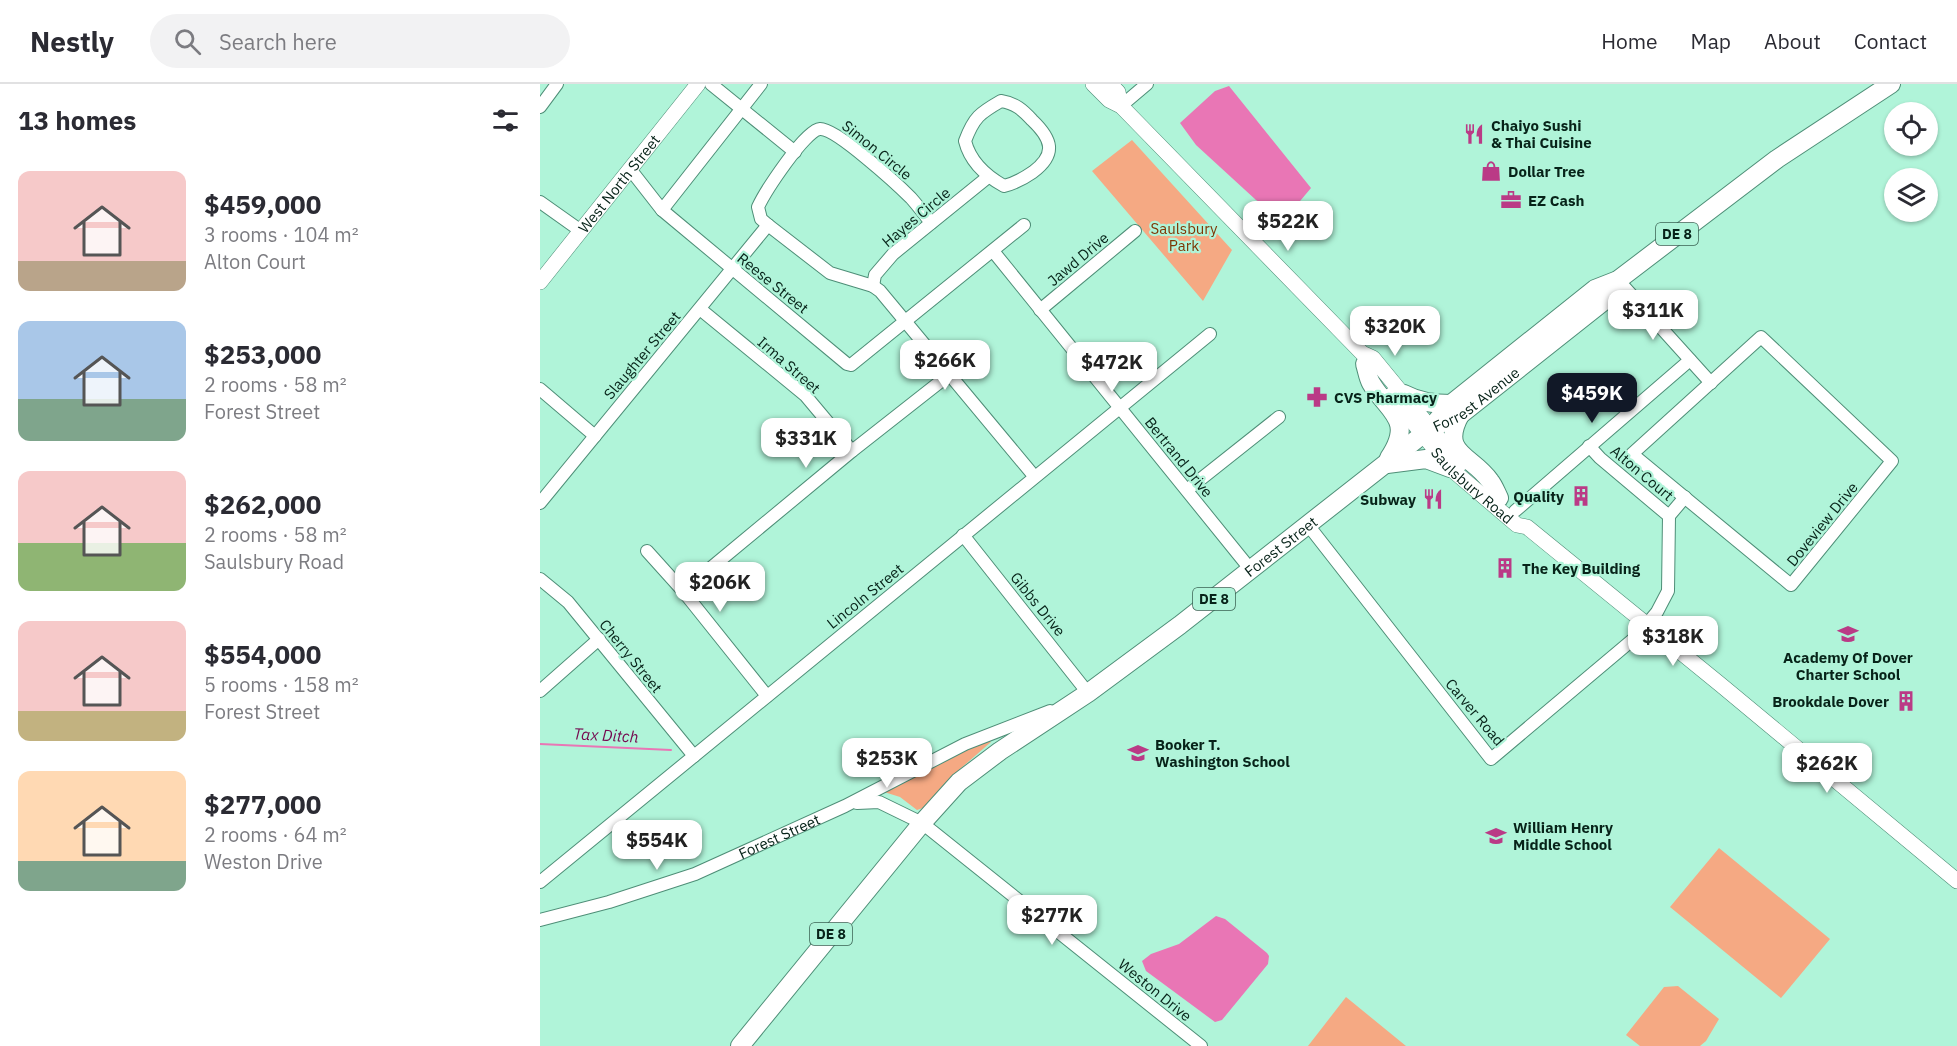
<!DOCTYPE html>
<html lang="en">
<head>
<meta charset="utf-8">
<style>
  :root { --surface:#fff; --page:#f2f2f3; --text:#2b2b33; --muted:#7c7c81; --line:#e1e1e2; --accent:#111827 }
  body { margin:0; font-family:"IBM Plex Sans",sans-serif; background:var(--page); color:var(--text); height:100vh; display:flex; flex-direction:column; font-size:22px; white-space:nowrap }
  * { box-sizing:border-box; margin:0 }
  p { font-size:20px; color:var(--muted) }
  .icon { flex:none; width:33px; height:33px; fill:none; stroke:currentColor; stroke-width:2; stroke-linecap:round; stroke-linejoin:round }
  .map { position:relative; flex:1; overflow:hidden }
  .panel { display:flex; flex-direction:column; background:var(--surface); width:540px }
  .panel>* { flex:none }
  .fabs { position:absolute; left:1344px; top:18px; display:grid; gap:12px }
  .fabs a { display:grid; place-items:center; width:54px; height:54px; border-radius:50%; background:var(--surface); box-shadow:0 2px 4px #0004; font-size:30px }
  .price { position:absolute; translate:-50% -51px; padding:0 14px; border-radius:12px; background:#fff; color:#222; font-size:20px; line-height:39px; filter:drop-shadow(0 2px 3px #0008) }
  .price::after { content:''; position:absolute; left:50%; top:36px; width:18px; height:14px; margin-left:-9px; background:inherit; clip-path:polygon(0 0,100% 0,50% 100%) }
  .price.selected { background:var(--accent); color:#fff }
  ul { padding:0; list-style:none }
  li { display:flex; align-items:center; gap:18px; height:150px; padding:0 18px }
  li span { display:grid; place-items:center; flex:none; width:168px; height:120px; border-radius:12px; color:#555 }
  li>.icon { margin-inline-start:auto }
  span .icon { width:72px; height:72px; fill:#fffc; stroke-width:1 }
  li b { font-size:26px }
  h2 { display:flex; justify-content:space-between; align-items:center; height:72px; padding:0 18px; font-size:26px }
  header { display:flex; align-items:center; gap:36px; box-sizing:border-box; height:84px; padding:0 30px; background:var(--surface); border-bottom:2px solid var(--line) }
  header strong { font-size:28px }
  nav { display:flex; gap:33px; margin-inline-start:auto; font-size:21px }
  .search { width:420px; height:54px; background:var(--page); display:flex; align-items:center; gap:15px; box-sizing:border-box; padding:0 21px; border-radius:33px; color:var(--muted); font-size:22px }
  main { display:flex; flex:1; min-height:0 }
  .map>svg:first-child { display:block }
</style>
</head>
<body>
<header>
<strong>Nestly</strong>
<div class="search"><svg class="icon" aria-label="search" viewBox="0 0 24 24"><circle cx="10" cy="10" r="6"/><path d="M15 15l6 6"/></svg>Search here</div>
<nav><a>Home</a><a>Map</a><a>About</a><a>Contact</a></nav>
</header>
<main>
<section class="panel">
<h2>13 homes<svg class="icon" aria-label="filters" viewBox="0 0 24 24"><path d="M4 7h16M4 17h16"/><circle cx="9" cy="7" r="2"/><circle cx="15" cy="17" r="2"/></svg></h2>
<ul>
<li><span style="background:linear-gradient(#f6c9c9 75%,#b9a48a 0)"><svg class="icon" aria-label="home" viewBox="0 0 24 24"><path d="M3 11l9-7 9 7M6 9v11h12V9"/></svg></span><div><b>$459,000</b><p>3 rooms · 104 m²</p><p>Alton Court</p></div></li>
<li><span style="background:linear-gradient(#a9c7e8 65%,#7fa58c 0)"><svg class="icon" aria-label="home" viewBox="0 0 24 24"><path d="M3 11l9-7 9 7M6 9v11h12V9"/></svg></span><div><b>$253,000</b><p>2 rooms · 58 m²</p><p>Forest Street</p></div></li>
<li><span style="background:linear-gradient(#f6c9c9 60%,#8fb573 0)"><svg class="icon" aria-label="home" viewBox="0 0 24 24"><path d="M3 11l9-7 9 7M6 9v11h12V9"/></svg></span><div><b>$262,000</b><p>2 rooms · 58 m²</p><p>Saulsbury Road</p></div></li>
<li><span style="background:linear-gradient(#f6c9c9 75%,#c2b280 0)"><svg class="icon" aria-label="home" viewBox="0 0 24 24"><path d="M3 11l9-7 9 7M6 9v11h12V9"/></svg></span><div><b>$554,000</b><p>5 rooms · 158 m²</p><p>Forest Street</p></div></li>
<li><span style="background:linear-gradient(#ffd9b3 75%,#7fa58c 0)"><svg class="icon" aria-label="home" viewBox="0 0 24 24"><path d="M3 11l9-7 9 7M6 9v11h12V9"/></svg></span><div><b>$277,000</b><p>2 rooms · 64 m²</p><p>Weston Drive</p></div></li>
</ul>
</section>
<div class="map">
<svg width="1417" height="962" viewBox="0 0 1417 962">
  <rect width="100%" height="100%" fill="#b0f4d9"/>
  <path fill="#f5a983" d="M592,56l100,110 -29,51 -111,-130z
    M448,656l3,2 -31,27 -37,39 -6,2 -17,-13 -19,-6z
    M1179,764l111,91 -49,59 -111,-91z
    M1138,902l41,33 -13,22 -6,5h-60l-14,-11 38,-48z
    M806,913l60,49h-98z"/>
  <path fill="#e976b5" d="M689,2l82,102 -21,25h-13l-21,-13 -60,-55 -16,-22 35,-32z
    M676,832l9,3 42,34 2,3 -1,8 -46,56 -7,2 -69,-51 -4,-10 9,-7 28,-10z"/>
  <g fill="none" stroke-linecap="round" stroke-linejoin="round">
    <path stroke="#e976b5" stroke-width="2" d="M0,660l131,6"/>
    <g stroke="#4e8e77" stroke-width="14">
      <g id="minor">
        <path d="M171,0l84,68"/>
        <path d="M461,17c14,2 22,9 31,19 20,19 25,34 1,52 -10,7 -17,11 -29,14 -18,-10 -34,-25 -39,-45 9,-24 15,-28 36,-40z"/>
        <path d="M581,22l26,-22"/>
        <path d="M0,23l17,-23"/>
        <path d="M90,85l32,41 185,154 4,1 173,-140"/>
        <path d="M0,118l41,29"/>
        <path d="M122,126l99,-126"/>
        <path d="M391,139c-6,-8 -13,-17 -20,-25 -13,-13 -75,-70 -91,-69 -15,1 -55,63 -62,78l3,12 7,6 62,48 43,13 7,5 154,185"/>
        <path d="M453,167l258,319"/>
        <path d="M1078,196l93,103"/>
        <path d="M333,202l2,-11 18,-21 95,-77"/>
        <path d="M160,225l105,86 47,56"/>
        <path d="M500,226l95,-79"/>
        <path d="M1221,253l131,124 -101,124 -159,-131z"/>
        <path d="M0,305l55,47"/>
        <path d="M647,406l92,-73"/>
        <path d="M0,419l228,-278"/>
        <path d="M975,427l175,-151"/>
        <path d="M1129,432l16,-19"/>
        <path d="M768,441l183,234 146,-123 20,-24 11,-21 1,-75 -69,-58 -11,-12"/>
        <path d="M423,451l125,158"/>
        <path d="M107,467l36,40 84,105"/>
        <path d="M0,495l28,23 126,154"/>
        <path d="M143,507l169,-140 98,-77"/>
        <path d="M0,607l59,-52"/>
        <path d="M317,719l22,-1 43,21 279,223"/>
        <path d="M0,798l670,-548"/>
        <path id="s1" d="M0,836l69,-18 86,-28 150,-68 120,-62 85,-33"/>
      </g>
    </g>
    <g stroke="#4e8e77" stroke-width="16">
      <g id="major">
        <path d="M553,0l16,16 12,6 241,247 11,5 87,106"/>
        <path d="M570,0l8,8 3,14"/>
        <path id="s2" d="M0,198l158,-198"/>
        <path id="s3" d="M851,311l59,73 67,57 10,2 194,158 236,196"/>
      </g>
    </g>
    <g stroke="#4e8e77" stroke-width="20">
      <g id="highway">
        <path d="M825,280c2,6 3,14 6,19 17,29 44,36 18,75"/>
        <path d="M864,310c15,8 29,10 47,10"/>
        <path d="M920,331c-21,39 12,40 30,66 4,5 6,11 9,17"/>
        <path d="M894,340l17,-20 144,-115 23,-9 159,-121 114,-75"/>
        <path d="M847,380l39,-5 24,9"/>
        <path id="s4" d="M200,962l182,-223 37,-41 41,-31 88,-58 92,-68 251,-197 29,-13 144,-114 14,-21"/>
      </g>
    </g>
    <use href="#minor" stroke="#fff" stroke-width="12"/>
    <use href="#major" stroke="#fff" stroke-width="15"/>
    <use href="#highway" stroke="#fff" stroke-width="18"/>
  </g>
  <defs>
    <g id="restaurant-bare" transform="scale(1.62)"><path d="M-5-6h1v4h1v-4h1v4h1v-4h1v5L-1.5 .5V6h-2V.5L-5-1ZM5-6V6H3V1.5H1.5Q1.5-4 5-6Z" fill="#ba3a86" stroke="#b0f4d9" stroke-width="2.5" paint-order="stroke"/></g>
    <g id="shop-bare" transform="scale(1.62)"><path d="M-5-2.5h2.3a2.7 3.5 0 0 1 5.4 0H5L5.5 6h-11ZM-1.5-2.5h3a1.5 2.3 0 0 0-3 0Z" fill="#ba3a86" stroke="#b0f4d9" stroke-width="2.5" paint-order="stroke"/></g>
    <g id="office-bare" transform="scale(1.62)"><path d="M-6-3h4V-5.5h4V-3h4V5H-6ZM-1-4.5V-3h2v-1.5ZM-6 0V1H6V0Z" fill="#ba3a86" stroke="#b0f4d9" stroke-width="2.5" paint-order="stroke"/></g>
    <g id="pharmacy-bare" transform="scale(1.62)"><path d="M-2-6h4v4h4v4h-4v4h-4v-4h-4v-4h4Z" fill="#ba3a86" stroke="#b0f4d9" stroke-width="2.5" paint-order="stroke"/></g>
    <g id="building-bare" transform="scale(1.62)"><path d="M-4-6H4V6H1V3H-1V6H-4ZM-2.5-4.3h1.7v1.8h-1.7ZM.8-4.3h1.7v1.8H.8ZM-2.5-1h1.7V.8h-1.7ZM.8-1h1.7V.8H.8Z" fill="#ba3a86" stroke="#b0f4d9" stroke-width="2.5" paint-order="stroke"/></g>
    <g id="school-bare" transform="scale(1.62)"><path d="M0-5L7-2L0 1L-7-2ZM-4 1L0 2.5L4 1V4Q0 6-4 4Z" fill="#ba3a86" stroke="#b0f4d9" stroke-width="2.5" paint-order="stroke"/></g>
  </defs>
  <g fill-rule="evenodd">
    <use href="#restaurant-bare" x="934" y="50"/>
    <use href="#shop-bare" x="951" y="87"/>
    <use href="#office-bare" x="971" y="116"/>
    <use href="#pharmacy-bare" x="777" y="313"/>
    <use href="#building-bare" x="1041" y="412"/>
    <use href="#restaurant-bare" x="893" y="415"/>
    <use href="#building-bare" x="965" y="484"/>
    <use href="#school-bare" x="1308" y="550"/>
    <use href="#building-bare" x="1366" y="617"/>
    <use href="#school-bare" x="598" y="669"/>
    <use href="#school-bare" x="956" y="752"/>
  </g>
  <g text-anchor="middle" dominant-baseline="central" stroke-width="4.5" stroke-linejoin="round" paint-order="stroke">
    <g fill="#b0f4d9" stroke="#3a6253" stroke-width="1.5">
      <rect x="1116" y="139" width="42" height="22" rx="4.5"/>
      <rect x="653" y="504" width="42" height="22" rx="4.5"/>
      <rect x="270" y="839" width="42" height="22" rx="4.5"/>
    </g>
    <g font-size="14" font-weight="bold" fill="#072319">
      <text x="1137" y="150">DE 8</text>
      <text x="674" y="515">DE 8</text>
      <text x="291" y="850">DE 8</text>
    </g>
    <g font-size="15" font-weight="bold" fill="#072319" stroke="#b0f4d9" text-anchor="start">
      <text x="951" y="41">Chaiyo Sushi<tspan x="951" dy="17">&amp; Thai Cuisine</tspan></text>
      <text x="968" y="87">Dollar Tree</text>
      <text x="988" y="116">EZ Cash</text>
      <text x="794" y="313">CVS Pharmacy</text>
      <text x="1024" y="412" text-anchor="end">Quality</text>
      <text x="876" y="415" text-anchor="end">Subway</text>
      <text x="982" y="484">The Key Building</text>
      <text x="1308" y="573" text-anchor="middle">Academy Of Dover<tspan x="1308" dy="17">Charter School</tspan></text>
      <text x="1349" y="617" text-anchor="end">Brookdale Dover</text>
      <text x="615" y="660">Booker T.<tspan x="615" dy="17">Washington School</tspan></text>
      <text x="973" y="743">William Henry<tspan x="973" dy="17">Middle School</tspan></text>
    </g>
    <g font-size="15" fill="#072319" stroke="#b0f4d9">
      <text transform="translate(337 66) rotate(39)">Simon Circle</text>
      <text stroke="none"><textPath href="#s2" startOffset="126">West North Street</textPath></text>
      <text transform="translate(376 133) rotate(-40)">Hayes Circle</text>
      <text transform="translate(538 175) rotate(-40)">Jawd Drive</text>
      <text transform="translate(233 199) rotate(39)">Reese Street</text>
      <text transform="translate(102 271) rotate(-50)">Slaughter Street</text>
      <text transform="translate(249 281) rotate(41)">Irma Street</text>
      <text stroke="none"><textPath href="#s4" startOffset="987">Forrest Avenue</textPath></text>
      <text transform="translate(639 373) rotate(51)">Bertrand Drive</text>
      <text transform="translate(1102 389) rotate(40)">Alton Court</text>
      <text stroke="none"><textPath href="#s3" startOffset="122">Saulsbury Road</textPath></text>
      <text transform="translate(1282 440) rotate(-51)">Doveview Drive</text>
      <text stroke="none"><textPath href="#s4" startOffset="742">Forest Street</textPath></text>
      <text transform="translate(325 512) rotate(-39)">Lincoln Street</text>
      <text transform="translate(498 520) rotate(51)">Gibbs Drive</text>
      <text transform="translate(91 572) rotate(51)">Cherry Street</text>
      <text transform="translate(935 628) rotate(50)">Carver Road</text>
      <text stroke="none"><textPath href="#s1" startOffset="254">Forest Street</textPath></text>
      <text transform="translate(615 906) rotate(39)">Weston Drive</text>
    </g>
    <g font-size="15" fill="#7d3604" stroke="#b0f4d9">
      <text x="644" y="144">Saulsbury<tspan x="644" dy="17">Park</tspan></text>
    </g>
    <g font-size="16" font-style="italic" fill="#750a50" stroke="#b0f4d9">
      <text transform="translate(66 651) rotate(3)">Tax Ditch</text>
    </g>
  </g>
</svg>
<div class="fabs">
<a><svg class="icon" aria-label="locate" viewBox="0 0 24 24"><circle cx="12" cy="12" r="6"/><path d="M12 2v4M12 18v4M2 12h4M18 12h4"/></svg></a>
<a><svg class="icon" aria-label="layers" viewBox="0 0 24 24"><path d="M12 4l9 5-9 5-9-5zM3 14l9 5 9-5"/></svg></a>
</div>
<b class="price" style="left:748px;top:168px">$522K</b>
<b class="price" style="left:1113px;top:257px">$311K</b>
<b class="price" style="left:855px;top:273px">$320K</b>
<b class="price" style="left:405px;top:307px">$266K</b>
<b class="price" style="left:572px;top:309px">$472K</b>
<b class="price selected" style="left:1052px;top:340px">$459K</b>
<b class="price" style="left:266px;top:385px">$331K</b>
<b class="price" style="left:180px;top:529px">$206K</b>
<b class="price" style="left:1133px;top:583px">$318K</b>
<b class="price" style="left:347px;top:705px">$253K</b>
<b class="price" style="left:1287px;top:710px">$262K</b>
<b class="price" style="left:117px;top:787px">$554K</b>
<b class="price" style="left:512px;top:862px">$277K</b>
</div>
</main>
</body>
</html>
